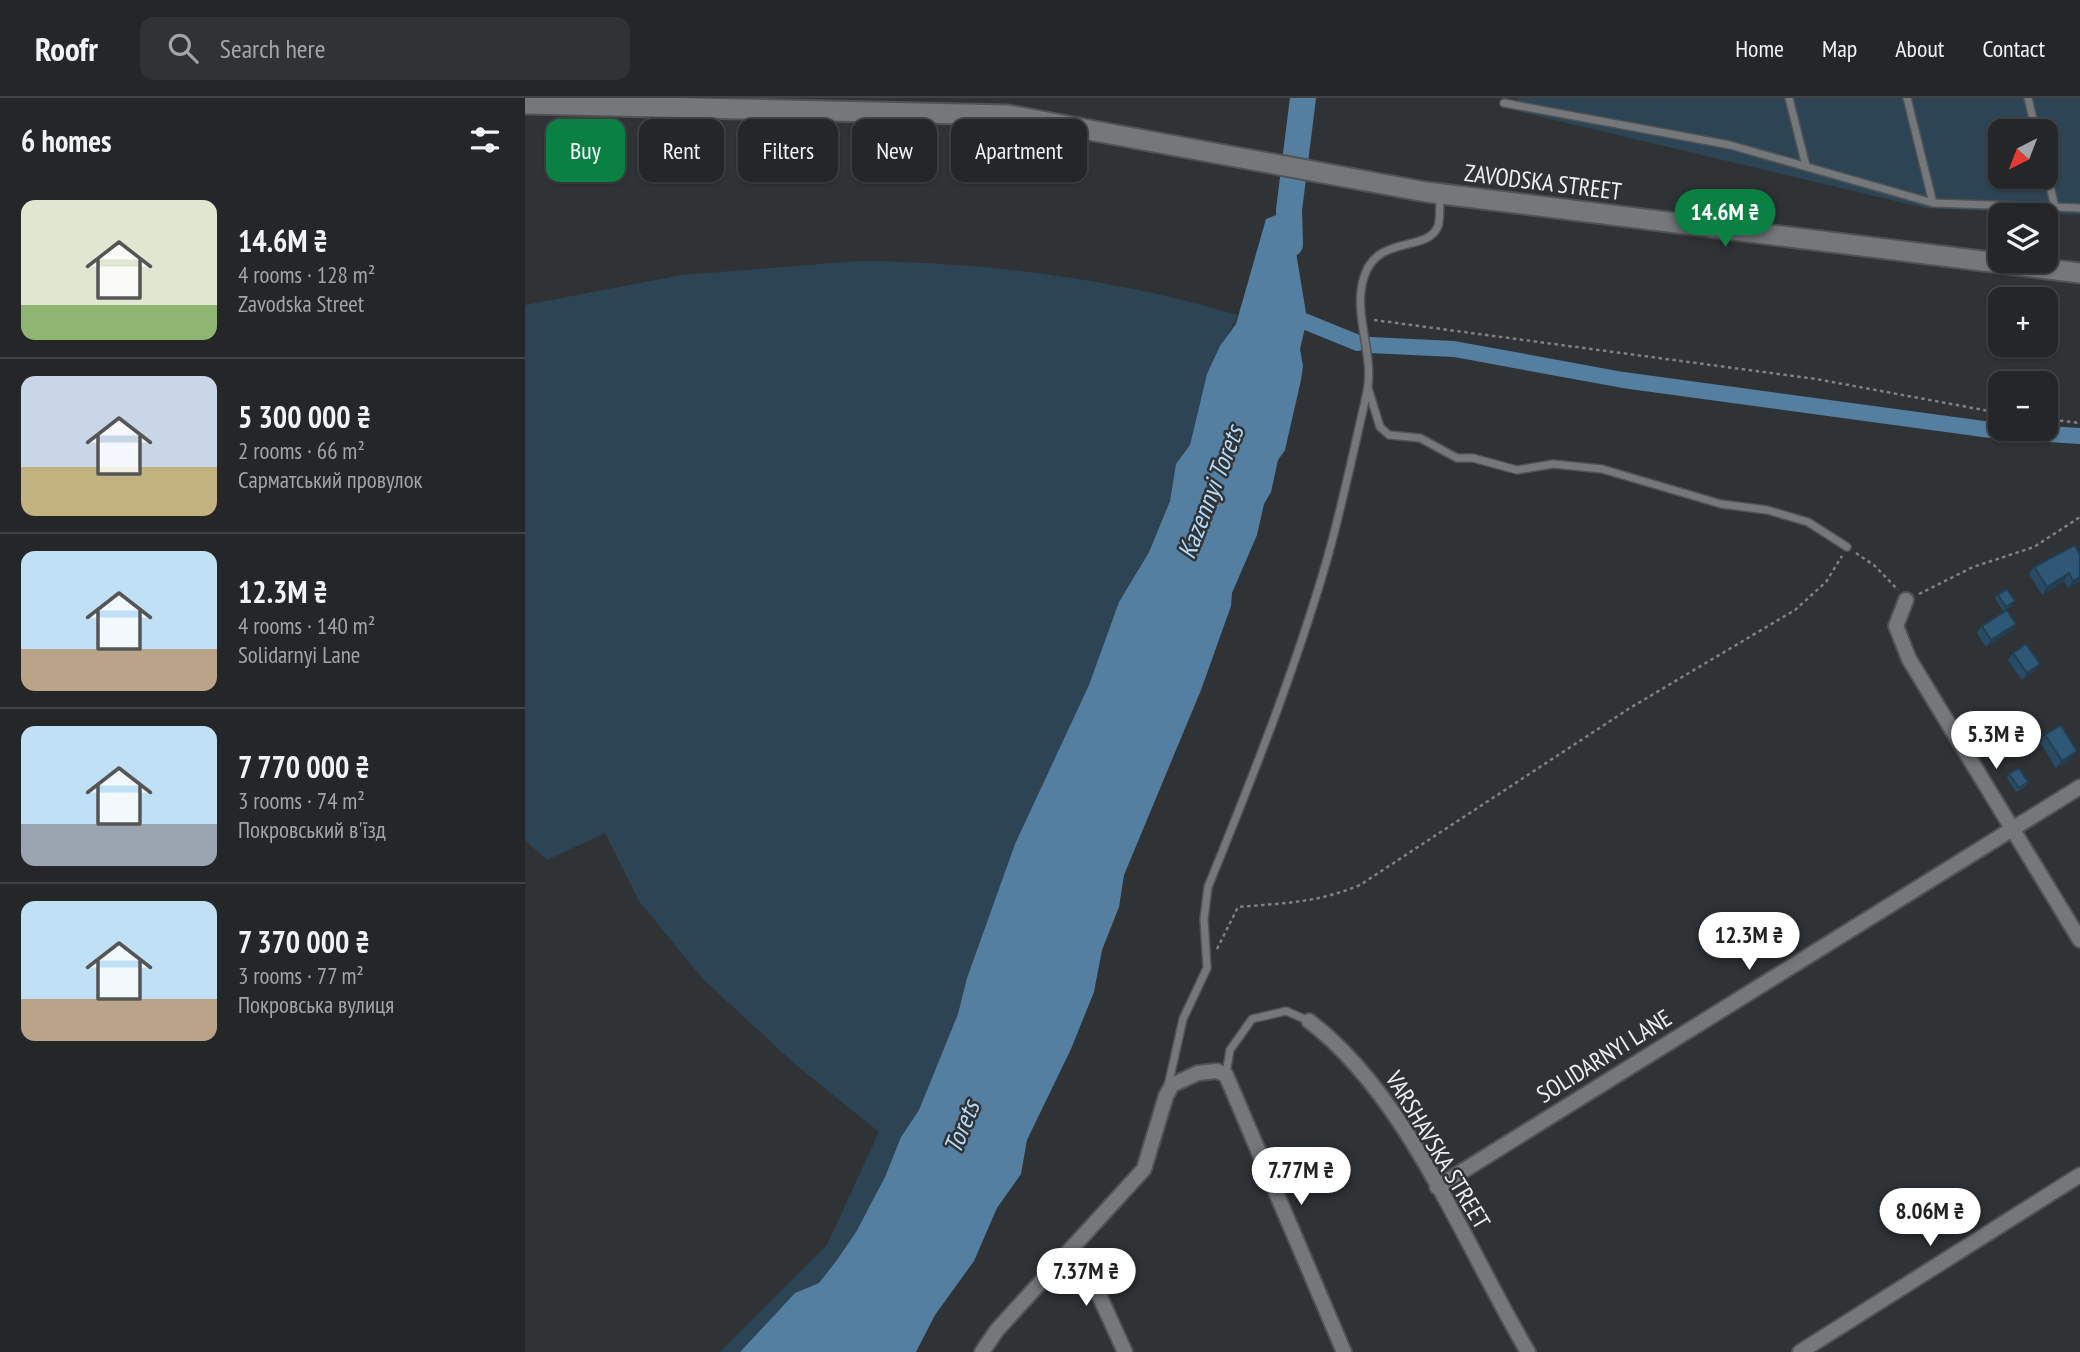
<!DOCTYPE html>
<html lang="en">
<head>
<meta charset="utf-8">
<style>
  :root { --surface:#242628; --page:#303234; --text:#f1f3f6; --muted:#a3a5a8; --line:#414345; --accent:#0b8043 }
  body { margin:0; font-family:"PT Sans Narrow",sans-serif; background:var(--page); color:var(--text); height:100vh; display:flex; flex-direction:column; font-size:26px; white-space:nowrap }
  * { box-sizing:border-box; margin:0 }
  p { font-size:23px; color:var(--muted) }
  .icon { flex:none; width:38px; height:38px; fill:none; stroke:currentColor; stroke-width:2; stroke-linecap:round; stroke-linejoin:round }
  .map { position:relative; flex:1; overflow:hidden }
  .drawer { display:flex; flex-direction:column; background:var(--surface); width:525px }
  .drawer>* { flex:none }
  .guide { position:absolute; left:21px; top:21px; width:665px; height:63px; display:flex; gap:14px }
  .needle { width:46px; rotate:222deg }
  .fabs { position:absolute; left:1463px; top:21px; display:grid; gap:14px }
  .fabs a { display:grid; place-items:center; width:70px; height:70px; border-radius:14px; background:var(--surface); box-shadow:0 2px 5px #0004,0 0 0 2px var(--line); font-size:35px }
  .price { position:absolute; translate:-50% -60px; padding:0 16px; border-radius:24px; background:#fff; color:#222; font-size:23px; line-height:46px; filter:drop-shadow(0 2px 4px #0008) }
  .price::after { content:''; position:absolute; left:50%; top:42px; width:21px; height:16px; margin-left:-10px; background:inherit; clip-path:polygon(0 0,100% 0,50% 100%) }
  .price.current { background:var(--accent); color:#fff }
  ul { padding:0; list-style:none }
  li { display:flex; align-items:center; gap:21px; height:175px; padding:0 21px }
  li+li { border-top:2px solid var(--line) }
  li span { display:grid; place-items:center; flex:none; width:196px; height:140px; border-radius:14px; color:#555 }
  li>.icon { margin-inline-start:auto }
  span .icon { width:84px; height:84px; fill:#fffc; stroke-width:1 }
  li b { font-size:30px }
  h2 { display:flex; justify-content:space-between; align-items:center; height:84px; padding:0 21px; font-size:30px }
  .chip { padding:0 24px; border-radius:14px; background:var(--surface); box-shadow:0 2px 5px #0004,0 0 0 2px var(--line); font-size:24px; line-height:63px }
  .chip.current { background:var(--accent); color:#fff }
  header { display:flex; align-items:center; gap:42px; box-sizing:border-box; height:98px; padding:0 35px; background:var(--surface); border-bottom:2px solid var(--line) }
  header strong { font-size:33px }
  nav { display:flex; gap:38px; margin-inline-start:auto; font-size:24px }
  .search { width:490px; height:63px; background:var(--page); display:flex; align-items:center; gap:18px; box-sizing:border-box; padding:0 24px; border-radius:14px; color:var(--muted); font-size:26px }
  main { display:flex; flex:1; min-height:0 }
  .map>svg:first-child { display:block }
</style>
</head>
<body>
<header>
<strong>Roofr</strong>
<div class="search"><svg class="icon" aria-label="search" viewBox="0 0 24 24"><circle cx="10" cy="10" r="6"/><path d="M15 15l6 6"/></svg>Search here</div>
<nav><a>Home</a><a>Map</a><a>About</a><a>Contact</a></nav>
</header>
<main>
<section class="drawer">
<h2>6 homes<svg class="icon" aria-label="filters" viewBox="0 0 24 24"><path d="M4 7h16M4 17h16"/><circle cx="9" cy="7" r="2"/><circle cx="15" cy="17" r="2"/></svg></h2>
<ul>
<li><span style="background:linear-gradient(#dfe7d0 75%,#8fb573 0)"><svg class="icon" aria-label="home" viewBox="0 0 24 24"><path d="M3 11l9-7 9 7M6 9v11h12V9"/></svg></span><div><b>14.6M ₴</b><p>4 rooms · 128 m²</p><p>Zavodska Street</p></div></li>
<li><span style="background:linear-gradient(#c9d6e8 65%,#c2b280 0)"><svg class="icon" aria-label="home" viewBox="0 0 24 24"><path d="M3 11l9-7 9 7M6 9v11h12V9"/></svg></span><div><b>5 300 000 ₴</b><p>2 rooms · 66 m²</p><p>Сарматський провулок</p></div></li>
<li><span style="background:linear-gradient(#bfe0f5 70%,#b9a48a 0)"><svg class="icon" aria-label="home" viewBox="0 0 24 24"><path d="M3 11l9-7 9 7M6 9v11h12V9"/></svg></span><div><b>12.3M ₴</b><p>4 rooms · 140 m²</p><p>Solidarnyi Lane</p></div></li>
<li><span style="background:linear-gradient(#bfe0f5 70%,#9aa5b1 0)"><svg class="icon" aria-label="home" viewBox="0 0 24 24"><path d="M3 11l9-7 9 7M6 9v11h12V9"/></svg></span><div><b>7 770 000 ₴</b><p>3 rooms · 74 m²</p><p>Покровський в'їзд</p></div></li>
<li><span style="background:linear-gradient(#bfe0f5 70%,#b9a48a 0)"><svg class="icon" aria-label="home" viewBox="0 0 24 24"><path d="M3 11l9-7 9 7M6 9v11h12V9"/></svg></span><div><b>7 370 000 ₴</b><p>3 rooms · 77 m²</p><p>Покровська вулиця</p></div></li>
</ul>
</section>
<div class="map">
<svg width="1555" height="1254" viewBox="0 0 1555 1254">
  <rect width="100%" height="100%" fill="#303336"/>
  <path fill="#2d4455" fill-rule="evenodd" d="M992,0h563v117l-155,-7 -408,-97zM1475,33h46v46h-46z
    M334,163c129,1 256,18 379,54l-31,59 -17,71 -14,19 -6,37 -21,50 -30,51 -30,83 -74,159 -48,134 -9,36 -39,96 -18,27 -16,40 -29,55 -19,28 -18,23 -24,10 -55,59h-20l107,-107 52,-113 -83,-67 -93,-86 -64,-78 -34,-68 -58,27 -22,-20v-535l157,-30z"/>
  <path fill="#557fa0" d="M764,112l18,109 -7,30 3,17 -2,14 -16,70 -7,10 -7,32 -7,12 -7,31 -25,58 -1,13 -30,84 -77,185 -5,32 -17,43 -8,42 -23,57 -44,91 -6,34 -24,34 -23,53 -39,54 -19,37h-176l55,-59 24,-10 18,-23 19,-28 29,-55 16,-40 18,-27 39,-96 9,-36 48,-134 74,-159 30,-83 30,-50 21,-51 6,-37 14,-19 17,-71 13,-28 16,-22 30,-105z"/>
  <g fill="none" stroke-linecap="round" stroke-linejoin="round">
    <path stroke="#557fa0" stroke-width="16" d="M764,217l69,28
      M845,247l84,4 169,31 375,51 82,5"/>
    <path stroke="#557fa0" stroke-width="26" d="M765,146l-1,-34 14,-112"/>
    <g stroke="#505254" stroke-width="10">
      <path id="lane" d="M1264,0l17,68
        M1382,0l26,105
        M1503,0l8,33
        M979,5l226,42 203,58 147,5
        M1521,72l9,37
        M843,290l12,39 9,8 31,3 37,20h16l44,12 36,-6 49,5 119,35 46,6 41,12 39,25
        M701,976l4,-24 22,-31 34,-8 23,10
        M643,988l15,-67 24,-51 -3,-49 4,-32c43,-106 86,-214 118,-324 16,-56 28,-114 41,-171 8,-37 -15,-78 -3,-115 13,-43 64,-24 74,-51 3,-9 1,-23 2,-32"/>
    </g>
    <g stroke="#505254" stroke-width="18">
      <path id="street" d="M1381,502l-10,26 13,33 171,281
        M784,923c99,75 156,225 219,331
        M912,1089l643,-400
        M545,1154l29,43 26,57
        M457,1254l15,-22 147,-161 22,-73 6,-11 26,-12 19,-2 9,4 118,277
        M1275,1254l280,-177"/>
    </g>
    <g stroke="#505254" stroke-width="23">
      <path id="secondary" d="M0,6l483,11 418,77 654,81"/>
    </g>
    <path stroke="#7f8184" stroke-width="2.5" stroke-dasharray="3.5 3.5" stroke-linecap="butt" d="M849,222l442,59 184,34
      M1521,321l34,4
      M1331,455l19,13 23,24
      M1394,496l54,-27 61,-20 46,-30
      M692,851l21,-42c46,-4 79,-4 122,-22l270,-177 165,-98 31,-28 16,-26"/>
    <use href="#lane" stroke="#74787b" stroke-width="7"/>
    <use href="#street" stroke="#74787b" stroke-width="14"/>
    <use href="#secondary" stroke="#74787b" stroke-width="19"/>
  </g>
  <path fill="#284c66" d="M1550,447l5,36 -12,7 -4,-7 -22,14 -13,-21 5,-7z
    M1473,497l15,10 -10,6 -8,-13z
    M1491,526l-5,7 -25,16 -9,-14 5,-7z
    M1488,555l22,18 -13,9 -14,-20z
    M1520,637l27,23 -16,10 -16,-26z
    M1484,676l19,8 -2,4 -10,6 -9,-14z"/>
  <path fill="#213e53" d="M1544,475l-5,8 -22,14 5,-8z
    M1555,479v4l-12,7 5,-7z
    M1491,526l-5,7 -25,16 5,-7z
    M1515,566l-5,7 -13,9 5,-7z
    M1552,653l-5,7 -16,10 6,-7z"/>
  <path fill="#2f5877" stroke="#213e53" stroke-width="2" d="M1550,447l5,10v22l-7,4 -4,-8 -22,14 -13,-20z
    M1482,491l8,12 -9,6 -8,-12z
    M1482,512l9,14 -25,16 -9,-14z
    M1501,546l14,20 -13,9 -14,-20z
    M1536,627l16,26 -15,10 -17,-26z
    M1494,670l9,14 -9,6 -10,-14z"/>
  <g text-anchor="middle" dominant-baseline="central" stroke-width="5" stroke-linejoin="round" paint-order="stroke">
    <g font-size="24" fill="#eef0f2" stroke="#303336">
      <text transform="translate(1018 84) rotate(7)">ZAVODSKA STREET</text>
      <text transform="translate(1079 958) rotate(-32)">SOLIDARNYI LANE</text>
      <text transform="translate(913 1052) rotate(59)">VARSHAVSKA STREET</text>
    </g>
    <g font-size="26" font-style="italic" fill="#b4daf9" stroke="#303336">
      <text transform="translate(685 394) rotate(-69)">Kazennyi Torets</text>
      <text transform="translate(436 1029) rotate(-68)">Torets</text>
    </g>
  </g>
</svg>
<div class="fabs">
<a><svg class="needle" viewBox="-14 -14 28 28"><path d="M0-13l5 13h-10z" fill="#e53935"/><path d="M0 13l5-13h-10z" fill="#a3a5a8"/></svg></a>
<a><svg class="icon" aria-label="layers" viewBox="0 0 24 24"><path d="M12 4l9 5-9 5-9-5zM3 14l9 5 9-5"/></svg></a>
<a>+</a>
<a>−</a>
</div>
<b class="price current" style="left:1200px;top:151px">14.6M ₴</b>
<b class="price" style="left:1471px;top:673px">5.3M ₴</b>
<b class="price" style="left:1224px;top:874px">12.3M ₴</b>
<b class="price" style="left:776px;top:1109px">7.77M ₴</b>
<b class="price" style="left:1405px;top:1150px">8.06M ₴</b>
<b class="price" style="left:561px;top:1210px">7.37M ₴</b>
<div class="guide">
<a class="chip current">Buy</a>
<a class="chip">Rent</a>
<a class="chip">Filters</a>
<a class="chip">New</a>
<a class="chip">Apartment</a>
</div>
</div>
</main>
</body>
</html>
